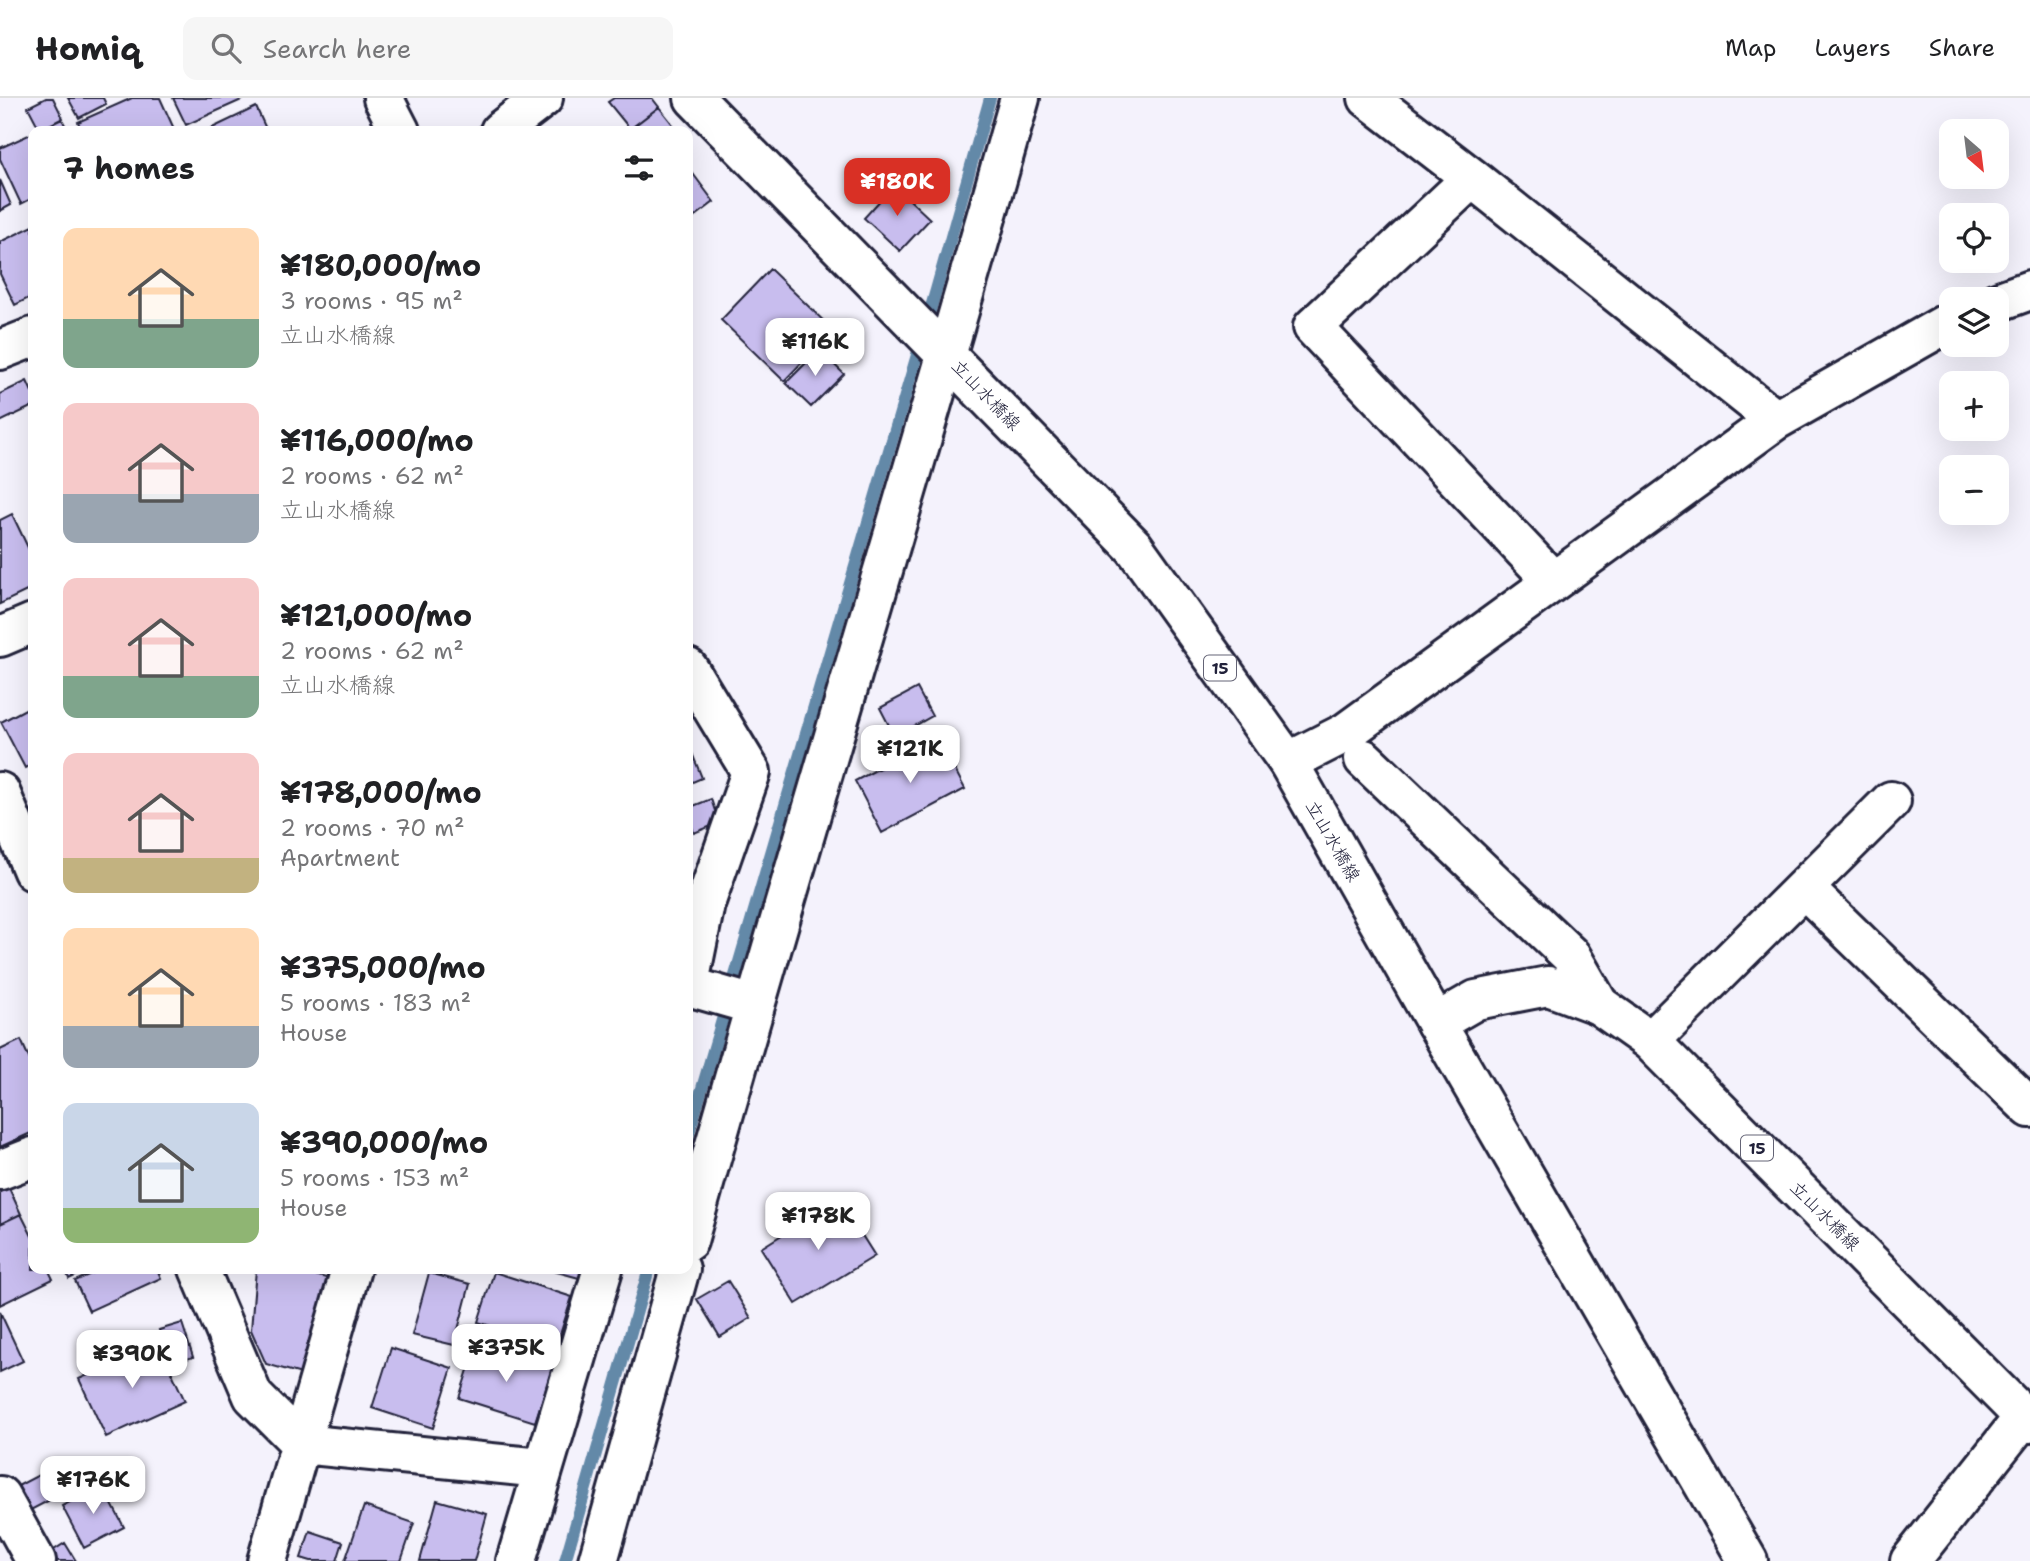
<!DOCTYPE html>
<html lang="en">
<head>
<meta charset="utf-8">
<style>
  :root { --surface:#fff; --page:#f6f6f6; --text:#202124; --muted:#757577; --line:#e0e0e0; --accent:#d93025 }
  body { margin:0; font-family:"Shantell Sans","Klee One",sans-serif; background:var(--page); color:var(--text); height:100vh; display:flex; flex-direction:column; font-size:26px; white-space:nowrap }
  * { box-sizing:border-box; margin:0 }
  p { font-size:23px; color:var(--muted) }
  .icon { flex:none; width:38px; height:38px; fill:none; stroke:currentColor; stroke-width:2; stroke-linecap:round; stroke-linejoin:round }
  .map { position:relative; flex:1; overflow:hidden }
  .panel { position:absolute; left:28px; top:28px; width:665px; height:1148px; display:flex; flex-direction:column; background:var(--surface); border-radius:14px; box-shadow:0 7px 28px #0002 }
  .panel>* { flex:none }
  .needle { width:46px; rotate:152deg }
  .buttons { position:absolute; left:1939px; top:21px; display:grid; gap:14px }
  .buttons a { display:grid; place-items:center; width:70px; height:70px; border-radius:14px; background:var(--surface); box-shadow:0 7px 28px #0002; font-size:35px }
  .price { position:absolute; translate:-50% -60px; padding:0 16px; border-radius:14px; background:#fff; color:#222; font-size:23px; line-height:46px; filter:drop-shadow(0 2px 4px #0008) }
  .price::after { content:''; position:absolute; left:50%; top:42px; width:21px; height:16px; margin-left:-10px; background:inherit; clip-path:polygon(0 0,100% 0,50% 100%) }
  .price.on { background:var(--accent); color:#fff }
  ul { padding:0; list-style:none }
  li { display:flex; align-items:center; gap:21px; height:175px; padding:0 35px }
  li span { display:grid; place-items:center; flex:none; width:196px; height:140px; border-radius:14px; color:#555 }
  li>.icon { margin-inline-start:auto }
  span .icon { width:84px; height:84px; fill:#fffc; stroke-width:1 }
  li b { font-size:30px }
  h2 { display:flex; justify-content:space-between; align-items:center; height:84px; padding:0 35px; font-size:30px }
  header { display:flex; align-items:center; gap:42px; box-sizing:border-box; height:98px; padding:0 35px; background:var(--surface); border-bottom:2px solid var(--line) }
  header strong { font-size:33px }
  nav { display:flex; gap:38px; margin-inline-start:auto; font-size:24px }
  .search { width:490px; height:63px; background:var(--page); display:flex; align-items:center; gap:18px; box-sizing:border-box; padding:0 24px; border-radius:14px; color:var(--muted); font-size:26px }
  .map>svg:first-child { display:block }
</style>
</head>
<body>
<header>
<strong>Homiq</strong>
<div class="search"><svg class="icon" aria-label="search" viewBox="0 0 24 24"><circle cx="10" cy="10" r="6"/><path d="M15 15l6 6"/></svg>Search here</div>
<nav><a>Map</a><a>Layers</a><a>Share</a></nav>
</header>
<div class="map">
<svg width="2030" height="1463" viewBox="0 0 2030 1463">
  <rect width="100%" height="100%" fill="#f4f2fc"/>
  <filter id="ink" filterUnits="userSpaceOnUse"><feTurbulence type="fractalNoise" baseFrequency=".0143" numOctaves="2"/><feDisplacementMap in="SourceGraphic" scale="14" xChannelSelector="R" yChannelSelector="G"/><feConvolveMatrix kernelMatrix="1 2 1 2 8 2 1 2 1" color-interpolation-filters="sRGB"/></filter>
  <g filter="url(#ink)">
    <g fill="none" stroke-linecap="round" stroke-linejoin="round">
      <path stroke="#6489a8" stroke-width="12" d="M688,1038l248,-846 54,-192
        M565,1463l84,-292"/>
    </g>
    <path fill="#c8bdee" stroke="#22223b" stroke-width="2" d="M46,0h7l10,20 -23,12 -12,-23z
      M68,0h35l3,6 -27,14z
      M132,0h28l15,33h-93l-4,-9z
      M173,0h73l-60,27z
      M614,0h38l7,9 -29,22 -22,-27z
      M256,9l11,24h-61z
      M659,9l19,24h-52l4,-2z
      M62,21l6,12h-31z
      M33,35v65l-12,6 -21,-45v-11z
      M688,69l26,35 -26,20z
      M0,82l11,25 -11,6z
      M894,87l36,34 -30,32 -36,-33z
      M33,128v70l-18,9 -15,-31v-32z
      M770,171l63,61 -49,51 -63,-61z
      M819,252l25,24 -33,33 -25,-24z
      M27,283l6,13v12l-33,16v-28z
      M12,416l21,44v30l-33,16v-84z
      M917,590l15,28 -37,21 -15,-29z
      M33,607v59l-8,4 -24,-46z
      M938,639l27,52 -83,44 -27,-52z
      M688,645l14,35 -14,6z
      M711,701l8,24 -25,10 -6,-18v-7z
      M21,942l12,27v65l-33,15v-97z
      M9,1090l12,26 -21,10v-32z
      M839,1101l36,57 -79,48 -35,-56z
      M21,1116l12,24v31h15l5,10 -53,26v-81z
      M65,1171h26l-22,10z
      M102,1171h55l4,9 -72,33 -14,-30z
      M256,1171h36l38,10 -25,96 -39,-11 -15,-34z
      M546,1171h36l-3,9z
      M494,1174l78,25 -16,50 -78,-25z
      M429,1175l41,11 -16,61 -42,-10z
      M728,1183l23,37 -31,19 -23,-38z
      M0,1214l23,49 -23,11z
      M182,1225l11,34 -23,7 -11,-34z
      M158,1245l27,58 -79,36 -27,-58z
      M476,1247l76,24 -17,53 -76,-24z
      M391,1250l61,20 -19,60 -61,-20z
      M54,1369l13,24 -42,22 -13,-24z
      M102,1387l22,42 -40,21 -22,-42z
      M437,1402l50,14 -13,47h-54z
      M364,1408l50,17 -13,38h-56z
      M310,1433l33,11 -6,19h-26l-10,-3z
      M65,1445l11,18h-27l-3,-6z"/>
    <g fill="none" stroke-linecap="round" stroke-linejoin="round">
      <g stroke="#22223b" stroke-width="44">
        <path id="minor" d="M383,0l17,33
          M1368,0l104,80
          M500,33l43,-33
          M1997,204l33,-12
          M0,252l33,-13
          M1553,483l-240,-254 159,-149 304,242
          M0,539l33,-14
          M688,570l63,104 -46,132 -17,84
          M1364,661l207,197 28,49
          M1288,664l57,-29 431,-313 175,-99
          M0,694l33,79
          M1804,790l226,220
          M688,888l66,19
          M1436,925l312,538
          M1650,943l241,-240
          M0,1072l33,-13
          M688,1143c106,-382 225,-761 332,-1143
          M199,1171l54,127 48,48 241,24
          M0,1398l36,65
          M267,1463l84,-292
          M516,1463l87,-292
          M598,1463l82,-292
          M1910,1463l114,-144"/>
      </g>
      <g stroke="#22223b" stroke-width="44">
        <path id="major" d="M694,0l440,449 154,215 148,261 40,-23 72,-14 51,19 51,36 380,382"/>
      </g>
      <use href="#minor" stroke="#fff" stroke-width="38"/>
      <use href="#major" stroke="#fff" stroke-width="38"/>
    </g>
  </g>
  <g text-anchor="middle" dominant-baseline="central" stroke-width="5" stroke-linejoin="round" paint-order="stroke">
    <g fill="#fff" stroke="#646476" stroke-width="2">
      <rect x="1204" y="557.5" width="32" height="25" rx="5"/>
      <rect x="1741" y="1037.5" width="32" height="25" rx="5"/>
    </g>
    <g font-size="16" font-weight="bold" fill="#22223b">
      <text x="1220" y="570">15</text>
      <text x="1757" y="1050">15</text>
    </g>
    <g font-size="18" fill="#22223b" stroke="#fff">
      <text transform="translate(986 297) rotate(46)">立山水橋線</text>
      <text transform="translate(1333 743) rotate(60)">立山水橋線</text>
      <text transform="translate(1825 1118) rotate(45)">立山水橋線</text>
    </g>
  </g>
</svg>
<div class="buttons">
<a><svg class="needle" viewBox="-14 -14 28 28"><path d="M0-13l5 13h-10z" fill="#e53935"/><path d="M0 13l5-13h-10z" fill="#757577"/></svg></a>
<a><svg class="icon" aria-label="locate" viewBox="0 0 24 24"><circle cx="12" cy="12" r="6"/><path d="M12 2v4M12 18v4M2 12h4M18 12h4"/></svg></a>
<a><svg class="icon" aria-label="layers" viewBox="0 0 24 24"><path d="M12 4l9 5-9 5-9-5zM3 14l9 5 9-5"/></svg></a>
<a>+</a>
<a>−</a>
</div>
<b class="price on" style="left:897px;top:120px">¥180K</b>
<b class="price" style="left:815px;top:280px">¥116K</b>
<b class="price" style="left:910px;top:687px">¥121K</b>
<b class="price" style="left:818px;top:1154px">¥178K</b>
<b class="price" style="left:506px;top:1286px">¥375K</b>
<b class="price" style="left:132px;top:1292px">¥390K</b>
<b class="price" style="left:93px;top:1418px">¥176K</b>
<section class="panel">
<h2>7 homes<svg class="icon" aria-label="filters" viewBox="0 0 24 24"><path d="M4 7h16M4 17h16"/><circle cx="9" cy="7" r="2"/><circle cx="15" cy="17" r="2"/></svg></h2>
<ul>
<li><span style="background:linear-gradient(#ffd9b3 65%,#7fa58c 0)"><svg class="icon" aria-label="home" viewBox="0 0 24 24"><path d="M3 11l9-7 9 7M6 9v11h12V9"/></svg></span><div><b>¥180,000/mo</b><p>3 rooms · 95 m²</p><p>立山水橋線</p></div></li>
<li><span style="background:linear-gradient(#f6c9c9 65%,#9aa5b1 0)"><svg class="icon" aria-label="home" viewBox="0 0 24 24"><path d="M3 11l9-7 9 7M6 9v11h12V9"/></svg></span><div><b>¥116,000/mo</b><p>2 rooms · 62 m²</p><p>立山水橋線</p></div></li>
<li><span style="background:linear-gradient(#f6c9c9 70%,#7fa58c 0)"><svg class="icon" aria-label="home" viewBox="0 0 24 24"><path d="M3 11l9-7 9 7M6 9v11h12V9"/></svg></span><div><b>¥121,000/mo</b><p>2 rooms · 62 m²</p><p>立山水橋線</p></div></li>
<li><span style="background:linear-gradient(#f6c9c9 75%,#c2b280 0)"><svg class="icon" aria-label="home" viewBox="0 0 24 24"><path d="M3 11l9-7 9 7M6 9v11h12V9"/></svg></span><div><b>¥178,000/mo</b><p>2 rooms · 70 m²</p><p>Apartment</p></div></li>
<li><span style="background:linear-gradient(#ffd9b3 70%,#9aa5b1 0)"><svg class="icon" aria-label="home" viewBox="0 0 24 24"><path d="M3 11l9-7 9 7M6 9v11h12V9"/></svg></span><div><b>¥375,000/mo</b><p>5 rooms · 183 m²</p><p>House</p></div></li>
<li><span style="background:linear-gradient(#c9d6e8 75%,#8fb573 0)"><svg class="icon" aria-label="home" viewBox="0 0 24 24"><path d="M3 11l9-7 9 7M6 9v11h12V9"/></svg></span><div><b>¥390,000/mo</b><p>5 rooms · 153 m²</p><p>House</p></div></li>
</ul>
</section>
</div>
</body>
</html>
